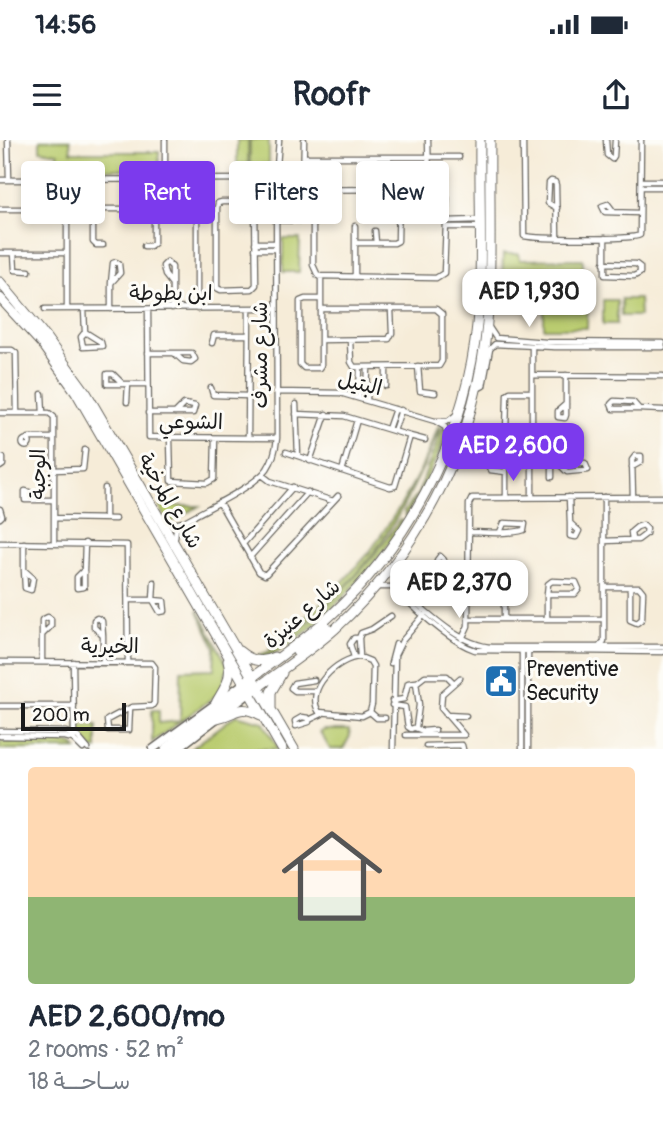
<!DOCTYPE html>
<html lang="en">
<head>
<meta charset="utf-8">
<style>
  :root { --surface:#fff; --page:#f6f6f7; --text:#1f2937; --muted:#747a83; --accent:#7c3aed }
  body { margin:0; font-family:Pangolin,"Playpen Sans Arabic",sans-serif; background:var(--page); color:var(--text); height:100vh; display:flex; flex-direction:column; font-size:26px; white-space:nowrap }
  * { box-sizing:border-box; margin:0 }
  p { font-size:23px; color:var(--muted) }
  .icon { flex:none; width:38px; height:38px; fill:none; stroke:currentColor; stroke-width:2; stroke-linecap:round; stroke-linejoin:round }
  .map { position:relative; height:609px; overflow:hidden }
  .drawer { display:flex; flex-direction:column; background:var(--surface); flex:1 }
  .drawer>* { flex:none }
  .banner { position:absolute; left:21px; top:21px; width:621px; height:63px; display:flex; gap:14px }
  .scale { position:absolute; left:21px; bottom:18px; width:105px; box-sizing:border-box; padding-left:7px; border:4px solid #1c1c1c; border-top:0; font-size:19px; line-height:24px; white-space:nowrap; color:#1c1c1c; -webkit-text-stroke:5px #fdfcf7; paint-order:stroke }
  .price { position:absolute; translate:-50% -60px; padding:0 16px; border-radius:14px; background:#fff; color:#222; font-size:23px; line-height:46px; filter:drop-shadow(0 2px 4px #0008) }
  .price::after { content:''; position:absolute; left:50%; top:42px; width:21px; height:16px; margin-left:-10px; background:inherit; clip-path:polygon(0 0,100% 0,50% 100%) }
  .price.on { background:var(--accent); color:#fff }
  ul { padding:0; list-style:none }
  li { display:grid; align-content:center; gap:14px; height:371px; padding:0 28px }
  li span { display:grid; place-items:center; height:217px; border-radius:7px; color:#555 }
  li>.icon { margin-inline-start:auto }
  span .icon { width:126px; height:126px; fill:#fffc; stroke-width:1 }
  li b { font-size:30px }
  .tag { padding:0 24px; border-radius:7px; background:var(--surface); box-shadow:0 4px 10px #0003; font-size:24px; line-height:63px }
  .tag.on { background:var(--accent); color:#fff }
  .status { display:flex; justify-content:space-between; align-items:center; height:49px; padding:0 35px; background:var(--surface); direction:ltr }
  .status svg { height:19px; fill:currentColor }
  header { display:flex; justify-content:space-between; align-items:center; height:91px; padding:0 28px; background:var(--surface); font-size:32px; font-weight:700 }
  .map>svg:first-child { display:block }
</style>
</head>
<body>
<div class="status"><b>14:56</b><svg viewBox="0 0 49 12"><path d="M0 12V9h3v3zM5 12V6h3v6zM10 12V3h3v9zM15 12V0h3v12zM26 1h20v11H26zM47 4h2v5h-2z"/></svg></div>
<header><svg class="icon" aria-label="menu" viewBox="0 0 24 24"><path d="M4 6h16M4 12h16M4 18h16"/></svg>Roofr<svg class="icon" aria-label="share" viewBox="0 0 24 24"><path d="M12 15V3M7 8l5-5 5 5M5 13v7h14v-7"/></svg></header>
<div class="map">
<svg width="663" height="609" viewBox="0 0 663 609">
  <defs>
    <pattern id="grass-tufts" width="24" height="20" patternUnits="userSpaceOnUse" patternTransform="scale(1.75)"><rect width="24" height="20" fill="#bacc70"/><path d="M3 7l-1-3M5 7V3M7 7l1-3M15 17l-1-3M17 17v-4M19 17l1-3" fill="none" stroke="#9faf60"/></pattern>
  </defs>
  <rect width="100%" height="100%" fill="#fdfcf7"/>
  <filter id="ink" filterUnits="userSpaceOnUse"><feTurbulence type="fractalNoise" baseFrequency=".0143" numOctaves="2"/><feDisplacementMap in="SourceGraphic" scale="14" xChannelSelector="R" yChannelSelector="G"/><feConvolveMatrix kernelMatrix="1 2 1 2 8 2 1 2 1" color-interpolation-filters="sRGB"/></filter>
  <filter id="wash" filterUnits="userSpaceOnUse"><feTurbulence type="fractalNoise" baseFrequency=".00686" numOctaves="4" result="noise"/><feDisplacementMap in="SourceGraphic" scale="28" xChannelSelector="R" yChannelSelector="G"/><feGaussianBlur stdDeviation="1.57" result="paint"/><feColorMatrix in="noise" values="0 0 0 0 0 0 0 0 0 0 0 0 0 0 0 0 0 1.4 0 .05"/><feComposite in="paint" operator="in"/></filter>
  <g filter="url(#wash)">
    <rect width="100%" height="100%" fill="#f6ecd8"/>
    <path fill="url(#grass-tufts)" stroke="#6b7446" stroke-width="2" d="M621,159h18l1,17h-19z
      M439,285l1,3c-25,60 -53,117 -100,164 -21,20 -44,37 -66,56l-4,-1 59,-50 40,-44 32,-48 21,-38z
      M443,287l3,9c-12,30 -23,53 -40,80l-2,-4 14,-19z
      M400,380l3,1c-19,38 -103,130 -144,138v-4c16,-4 28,-15 41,-25 40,-32 71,-68 100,-110z"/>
    <path fill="#bacc70" stroke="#6b7446" stroke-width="2" d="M40,0h30l1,12h88v17l-101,1v-17l-18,-3z
      M237,0h11v24h-11z
      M250,0h19v24h-19z
      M283,99h17l-1,33h-16z
      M503,114h16l1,6 63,-1v19h5l-1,50h-43v-39h-42z
      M603,160h14v24h-14z
      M159,366h40l-28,16 -5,-3z
      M198,470l30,56 -7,26 -69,50v-32h7v13l21,-2 1,-51 33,-1 1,-21z
      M236,575l27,7 16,27h-88z
      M77,586h20v23h-5l-14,-16z
      M324,590h25l1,6 -7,13h-13l-10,-17z
      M54,600l19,5 4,4h-77v-7z"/>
  </g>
  <g filter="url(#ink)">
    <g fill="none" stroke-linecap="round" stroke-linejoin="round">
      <g stroke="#68655e" stroke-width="7">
        <path id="minor" d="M8,0l1,39
          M165,0v39
          M428,0l1,49
          M523,0l1,96c13,3 107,4 116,-1l1,-95
          M606,0l1,15 5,4 2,-3 1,-16
          M304,17h155
          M0,40l276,-1
          M641,41h22
          M641,47h22
          M293,50c49,-1 98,-1 148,-1l6,9 -3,75 -8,5 -118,-2 -5,-11v-75
          M303,50l1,-50
          M222,62h27l6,4 1,79 -4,4 -31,1 -4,-2v-80l1,-5z
          M557,68l-9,-5 1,-20 2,-2 4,1 1,3 1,52
          M0,69h197
          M32,69l1,-18 4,-12
          M67,69v100
          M93,69v33l3,3h7
          M614,72l-6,-8 -6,2 3,6 35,1
          M276,76h37
          M276,80l37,1
          M446,81l33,-1
          M355,86v17
          M446,87h33
          M375,91l1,12
          M255,103h21
          M144,106h6l4,-3v-34
          M255,109h21
          M0,113h67
          M14,113l1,17 14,1
          M116,122l3,2 1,9 -9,10 2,-20z
          M167,122l5,5v17l-7,-9 -2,-9z
          M604,123l32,1 4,3v6l-6,3 -29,-1v-37
          M355,137v-34h39l4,-2 1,-51
          M321,138v87l-2,3h-15l-4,-4v-63l5,-2h16
          M111,143v26
          M45,169l231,-1
          M84,169l1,23
          M148,169l1,128 128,1
          M172,169v-25
          M197,169v-130
          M321,169h115l6,5v47l-3,5 -85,1 -3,-5 -1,-22
          M488,186l8,12 50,4 117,1
          M85,192l16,10 1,4 -19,1 -2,-10z
          M321,200l68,-1 3,-6 -1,-23
          M212,203l2,-8h34
          M0,210h12l4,3 1,60
          M148,213h26
          M174,213h18l3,6 -4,3 -8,-1z
          M418,226l2,25 15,2
          M386,227v19
          M107,234h6l10,10h-16z
          M532,235l131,1
          M123,244h25
          M211,248l2,7 35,1
          M477,249l6,-3 7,-37 5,-5 60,3h108
          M276,252l64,1 95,28 10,6 3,10
          M532,252h-22l-3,2 -1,38 3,3h23
          M42,254l1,19
          M359,258l1,-31
          M367,260l1,-33
          M614,261l19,1 6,7h-26l-2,-5z
          M127,262l1,-18
          M296,264l2,52 92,31 5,-1 15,-50 -66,-20 -48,-2
          M566,264l-8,7v6l7,1 1,-3v-40
          M639,269l24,1
          M0,273h49l5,4v126
          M148,273h45l2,-7 -11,-2 -9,9
          M436,281h12l9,-7
          M388,289l7,-20
          M394,291l7,-21
          M410,296l15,4
          M29,298h25
          M248,298l1,-129
          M170,299l1,42 36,2 7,-4 1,-41
          M22.5 303a3.5 3.5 0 1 1 7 0a3.5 3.5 0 1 1-7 0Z
          M286,312l12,4
          M0,317l3,1v7l-3,2
          M493,320l13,2v10l-16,-2 -2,-6z
          M310,321l16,-47
          M532,322l26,1
          M552,323v14
          M558,323h27l3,7 -21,2z
          M632,327l9,-5v-6h-6l-3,4 1,37
          M54,330l29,-1 2,-19
          M342,331l15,-51
          M262,335l8,6 63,20
          M506,357v-25
          M532,357v-151
          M569,357l1,26
          M29,360v-8l-4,-1v9h29
          M219,362l40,70 6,3 73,-79
          M0,369l2,7 -2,2
          M54,378l61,1
          M105,379v-31
          M164,382l9,2 10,-2c22,-13 70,-34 84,-53 6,-9 9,-19 10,-31l-1,-259 3,-39
          M570,383l9,8 -3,6 -6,-1z
          M643,385l4,4 -1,5 -8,6h-6l-1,-8 6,-5z
          M469,392c17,0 39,3 55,-2l1,-6 -21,-1 -4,9
          M175,398l1,-9 7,-7
          M604,401l27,-1
          M0,403l127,2 1,117
          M24,403v27
          M243,404l50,-57
          M440,416l4,4v21l-5,-1 -2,-20z
          M250,417l58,-65
          M394,427l2,18c26,22 62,61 97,62h170
          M24,430l9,8 -2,12 -6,-2z
          M84,430v17l-7,1v-11z
          M84,430l1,-27
          M499,436l4,2 1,10h-5l-5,-7 1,-4z
          M444,441h25
          M552,441l24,1 3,7 -4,5h-28l1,-10z
          M377,447h16c19,19 57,55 82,63l188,2
          M604,447h26
          M630,447h9l4,5 -1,27 -5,4 -7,-3z
          M547,454v25
          M128,460h25l1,-18
          M153,460l11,1 1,10 -5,1z
          M48,477l3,2v7l-9,9v-15z
          M97,478l5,3 1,15 -9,-9v-7z
          M468,479h136
          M504,479v-31
          M462,499l6,-13 1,-122 3,-6 191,-1
          M599,507l5,-6v-144
          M528,512v97
          M354,517l-4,-13 4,-6h5
          M360,517l10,4 3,5 -1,38 -2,8 -8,4 -43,-4c-15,-23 19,-54 41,-55z
          M360,517l-1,-19 2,-5 11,-4 19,-13
          M0,522l152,1 3,4 -1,36 -2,3 -20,1c-8,4 -16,8 -25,13l1,10h21l1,-22
          M42,522v-27
          M73,522l1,72
          M103,522v-26
          M391,523l5,-19
          M314,540l-20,3 -3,5 4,3h20
          M416,543l9,-7h22l7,7
          M392,561l12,-2 4,-16 8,-1 3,23 -3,22 -5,2 -3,-2 -3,-20 -13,-2
          M0,566h74
          M370,572l7,6h8
          M446,575l20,1
          M302,577l6,1 1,4 -13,4 -1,-5z
          M309,580l13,-6
          M415,588l8,3 12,-1
          M0,591l66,1 12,5 10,12
          M406,595h58l-23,-27 1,-14 18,-16
          M0,596l65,1 8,2 10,10
          M426,606l36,-1 1,4
          M393,609l2,-94 7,-14 22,-26
          M522,609v-97"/>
      </g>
      <g stroke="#68655e" stroke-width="10">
        <path id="major" d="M153,609l91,-66
          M177,609l73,-56"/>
      </g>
      <g stroke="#68655e" stroke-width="11">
        <path id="highway" d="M0,142l41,49 46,63 207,355
          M0,158l41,45 35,49 206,357
          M239,511c11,9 21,13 35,6
          M297,512l30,-24
          M244,543c29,-21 58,-41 84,-65 78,-71 132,-171 147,-276 9,-67 4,-135 5,-202
          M250,553c28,-21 58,-40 85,-64 82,-76 135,-175 150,-287 8,-66 4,-135 5,-202
          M216,563c8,-15 17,-24 12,-42
          M271,568v-16l11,-19
          M217,578c21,-4 20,-15 44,-3
          M166,609l85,-65"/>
      </g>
      <use href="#minor" stroke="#fff" stroke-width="4.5"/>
      <use href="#major" stroke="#fff" stroke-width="7"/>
      <use href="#highway" stroke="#fff" stroke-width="9"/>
    </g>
  </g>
  <defs>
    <g id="civic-square" transform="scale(1.75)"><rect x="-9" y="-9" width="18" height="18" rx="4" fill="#1f6fb2" stroke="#fdfcf7"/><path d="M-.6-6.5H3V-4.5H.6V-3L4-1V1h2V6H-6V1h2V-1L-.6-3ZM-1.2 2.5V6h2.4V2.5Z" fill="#fff"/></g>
  </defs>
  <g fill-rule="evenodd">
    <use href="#civic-square" x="501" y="541"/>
  </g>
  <g text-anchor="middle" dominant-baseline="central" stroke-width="6" stroke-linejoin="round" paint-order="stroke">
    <g font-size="21" fill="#1c1c1c" stroke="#fdfcf7">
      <text x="171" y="153">ابن بطوطة</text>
      <text transform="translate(260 215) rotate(-90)">شارع مشرف</text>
      <text transform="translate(360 244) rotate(13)">البتيل</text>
      <text transform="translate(191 282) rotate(1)">الشوعي</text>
      <text transform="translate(38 334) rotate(-90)">الوجبة</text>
      <text transform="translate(170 361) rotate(60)">شارع المرخية</text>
      <text transform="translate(302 474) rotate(-41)">شارع عنيزة</text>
      <text x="110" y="506">الخيرية</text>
    </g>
    <g font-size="21" fill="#1c1c1c" stroke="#fdfcf7" text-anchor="start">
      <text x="526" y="529">Preventive<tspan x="526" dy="24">Security</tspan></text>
    </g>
  </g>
</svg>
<div class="scale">200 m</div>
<b class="price" style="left:529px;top:189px">AED 1,930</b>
<b class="price on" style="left:513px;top:343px">AED 2,600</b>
<b class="price" style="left:459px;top:480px">AED 2,370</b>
<div class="banner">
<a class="tag">Buy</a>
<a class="tag on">Rent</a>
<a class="tag">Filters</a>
<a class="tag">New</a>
</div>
</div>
<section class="drawer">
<ul>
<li><span style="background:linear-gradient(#ffd9b3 60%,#8fb573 0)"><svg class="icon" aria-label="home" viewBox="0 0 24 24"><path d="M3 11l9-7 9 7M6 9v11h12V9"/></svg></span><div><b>AED 2,600/mo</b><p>2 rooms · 52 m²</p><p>ســاحـــة 18</p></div></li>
</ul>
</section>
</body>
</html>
